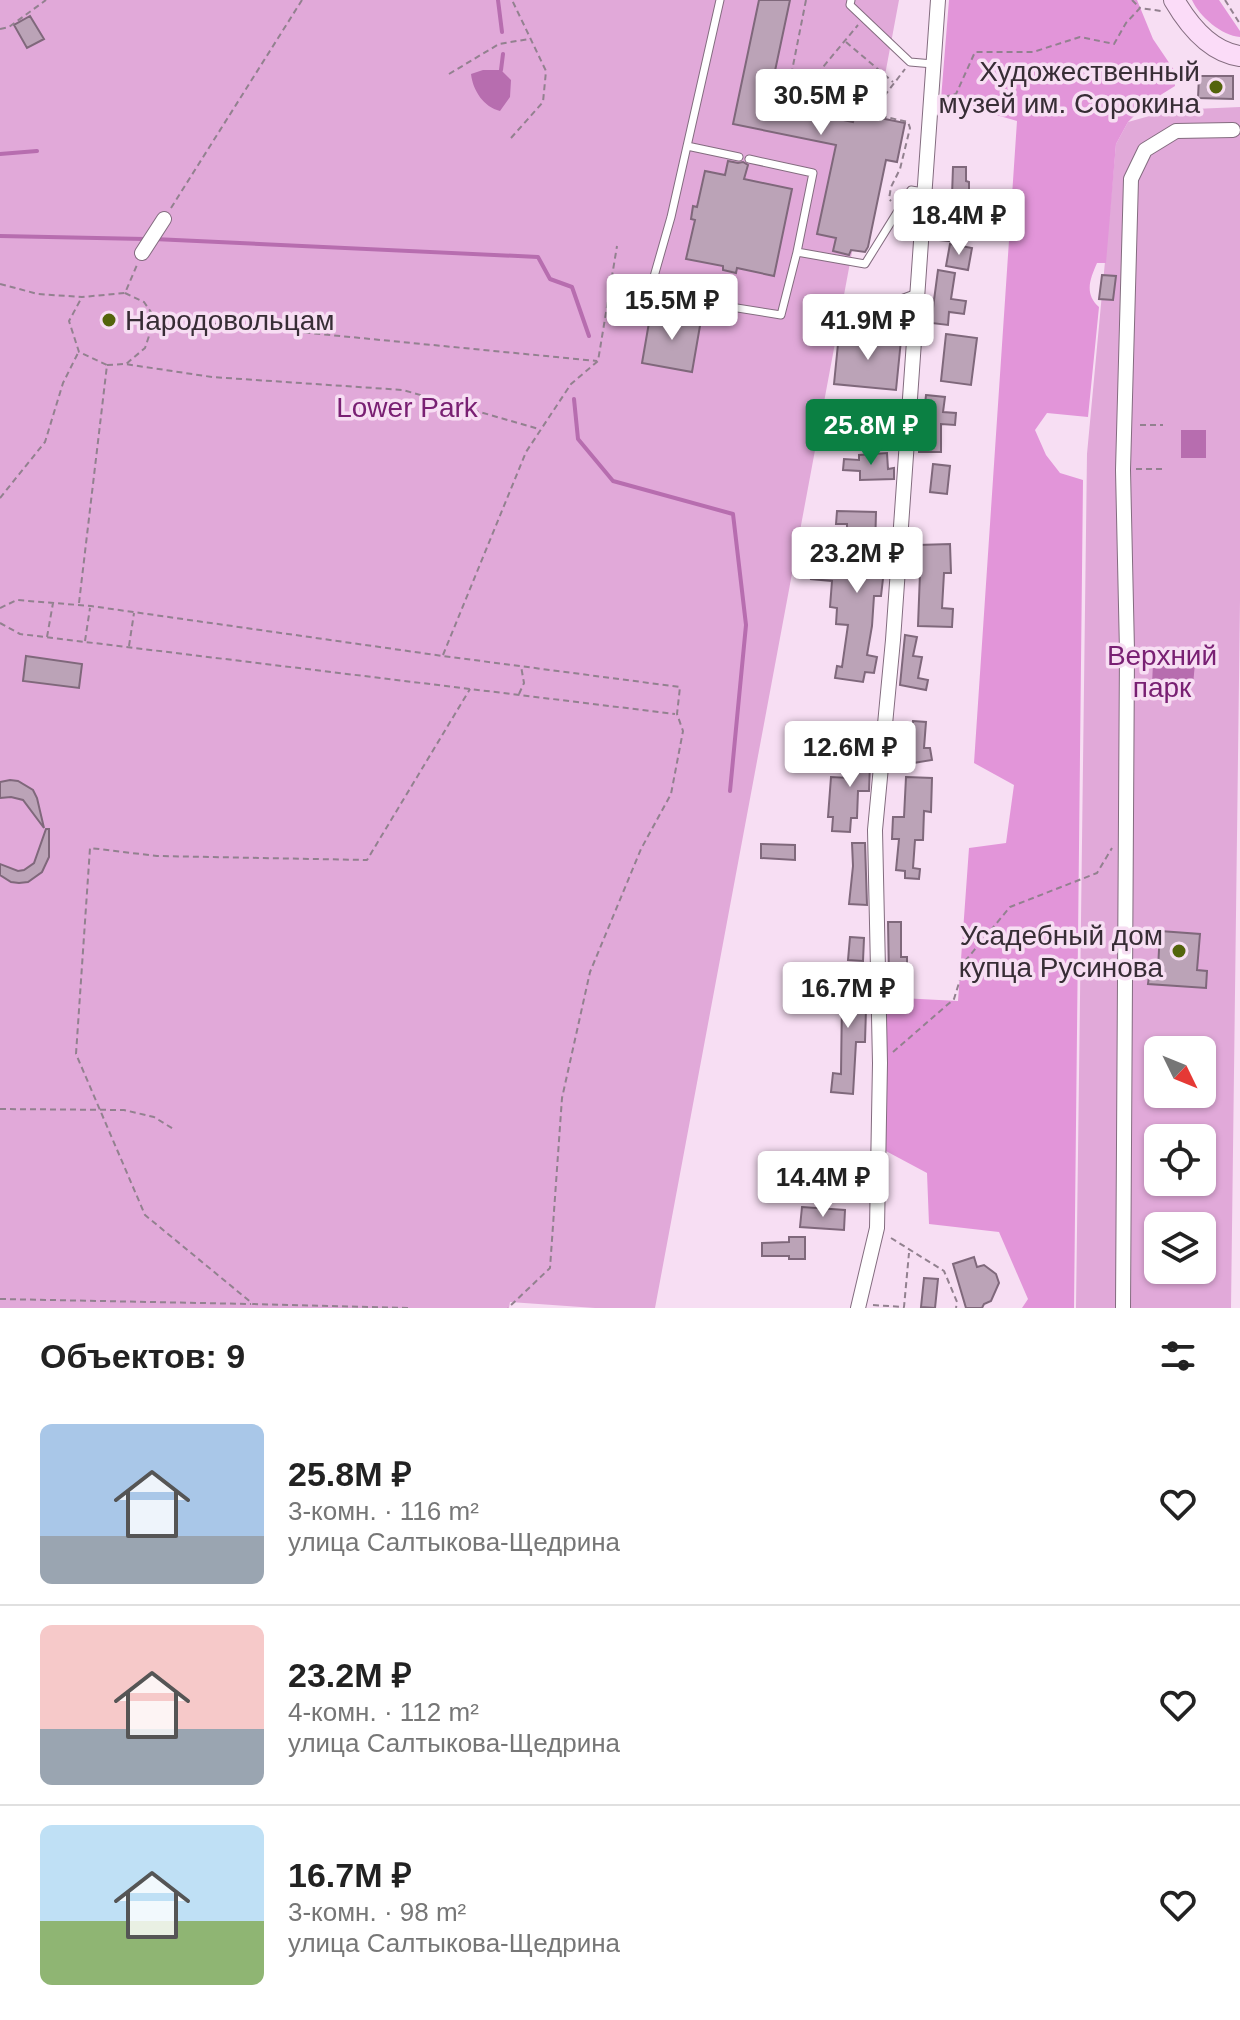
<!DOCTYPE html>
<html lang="ru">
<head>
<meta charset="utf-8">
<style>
  :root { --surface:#fff; --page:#f2f2f2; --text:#222; --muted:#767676; --line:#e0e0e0; --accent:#0b8043 }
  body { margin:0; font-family:Arial,sans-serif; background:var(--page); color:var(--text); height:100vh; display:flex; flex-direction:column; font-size:30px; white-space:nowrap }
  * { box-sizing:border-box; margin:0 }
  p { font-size:26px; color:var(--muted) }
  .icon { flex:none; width:44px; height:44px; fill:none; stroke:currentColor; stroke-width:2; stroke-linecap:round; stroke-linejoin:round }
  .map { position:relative; height:1308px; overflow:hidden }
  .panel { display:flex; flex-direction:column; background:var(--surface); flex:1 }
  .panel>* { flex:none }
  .needle { width:52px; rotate:133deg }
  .fabs { position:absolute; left:1144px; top:1036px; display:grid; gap:16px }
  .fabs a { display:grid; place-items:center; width:72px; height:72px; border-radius:12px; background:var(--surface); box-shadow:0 2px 6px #0004; font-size:40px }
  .price { position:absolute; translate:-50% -68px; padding:0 18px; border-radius:8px; background:#fff; color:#222; font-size:26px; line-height:52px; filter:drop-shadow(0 2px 4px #0008) }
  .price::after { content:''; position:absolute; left:50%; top:48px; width:24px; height:18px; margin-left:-12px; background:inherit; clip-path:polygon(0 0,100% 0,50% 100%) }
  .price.on { background:var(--accent); color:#fff }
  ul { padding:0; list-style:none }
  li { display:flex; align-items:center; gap:24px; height:200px; padding:0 40px }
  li+li { border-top:2px solid var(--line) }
  li span { display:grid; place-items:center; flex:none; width:224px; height:160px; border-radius:12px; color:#555 }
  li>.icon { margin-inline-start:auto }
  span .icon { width:96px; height:96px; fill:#fffc; stroke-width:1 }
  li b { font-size:34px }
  h2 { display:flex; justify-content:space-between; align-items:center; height:96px; padding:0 40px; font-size:34px }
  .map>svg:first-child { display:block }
</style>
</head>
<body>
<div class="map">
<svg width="1240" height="1308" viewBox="0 0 1240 1308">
  <rect width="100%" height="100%" fill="#f7def3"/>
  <path fill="#e1a9d9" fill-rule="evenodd" d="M0,0h899l-244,1308h-60l-85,-6 -1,6h-509z
    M1240,107v493l-9,708h-155l11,-854 29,-310 12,-22 43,-12zM1158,1050h44v44h-44zM1158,1138h44v44h-44zM1158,1226h44v44h-44z"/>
  <path fill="#e295d9" d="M949,0h188l16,39 21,31 1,16 -29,18 -18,18 -12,22 -10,119h-9c-7,16 -13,31 2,44l-11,110 -41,-4 -12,17 11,25 14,18 23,7 -9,828h-52l6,-9 -29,-67 -70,-8 -2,-51 -43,-23 -2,-153 76,4 11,-153 37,-5 8,-58 -40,-22 43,-642 -76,-22z
    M1192,0h27l21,31v6c-18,-1 -41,-21 -48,-37z"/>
  <path fill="#b76daf" d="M483,70h18l10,10 -1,17 -10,14c-16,-4 -27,-20 -29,-37z
    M1181,430h25v28h-25z
    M1153,663h42l-2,22h-41z"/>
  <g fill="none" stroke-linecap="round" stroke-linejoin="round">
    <path stroke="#b76daf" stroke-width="4" d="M498,0l4,32
      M501,70l2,-16
      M0,154l37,-3
      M0,236l145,3
      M154,239l384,18 12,22 22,8 17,49
      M574,399l4,40 35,42 120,33 13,111 -16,166"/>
  </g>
  <path fill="#bba3b7" stroke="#7f687b" stroke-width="2" d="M759,0h31l-22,104 85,18 2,-9 50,10 -8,39 -11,-2 -18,87 -3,5 -14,-2 -2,5 -16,-4 3,-13 -19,-4 19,-89 -103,-21z
    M30,16l14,23 -17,9 -13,-23z
    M1199,76h34v23l-35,-1z
    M728,161l10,2 5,-1 5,3 -4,14 48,10 -18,87 -37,-8 -1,5 -13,-3v-4l-37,-7 9,-39 -4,-1 2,-13 4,1 8,-36 20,4z
    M953,167h13v14l3,1v14h-17z
    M943,204l12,1 -1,16 5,1 -2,20 -17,-2z
    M950,244l22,4 -4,22 -22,-4z
    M938,270l17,3 -4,26 15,2 -2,13 -15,-2 -1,13 -17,-2z
    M1102,275l14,1 -3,24 -14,-1z
    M651,311l50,9 -9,52 -50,-9z
    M839,334l24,2 1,4 4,3 4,-1 4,-5 25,3 -5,50 -62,-6z
    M946,334l31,4 -6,47 -30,-4z
    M926,395l19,2 -2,15 13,1 -1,12 -14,-1v28h-22v-18h3z
    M887,453l1,16 6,-1v11l-34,1v-9l-17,-1 1,-11 15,1v-5z
    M933,464l17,2 -3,28 -17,-2z
    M837,511l39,1 -1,38 14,2 -2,19 -3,-1 -3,26h-7l-2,30 -5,29 10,2 -3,16 -9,-1 -2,10 -28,-4 2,-12 5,1 6,-42 -12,-1 1,-16 -7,-1 2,-26 -21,-2 1,-11 38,5 1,-4 10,1 5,-29 -19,-1v-16h-11z
    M950,544l1,29h-7l-2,35 11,1 -1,18 -34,-1 2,-53 -2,-28z
    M905,635l12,2 -4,19 9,1 -4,21 10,2 -2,10 -26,-5z
    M26,656l56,8 -3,24 -56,-7z
    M913,721l13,1 -2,26h6l2,12 -25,4 -4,-23 2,-14 8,1z
    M796,724l32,6 -3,18 -32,-6z
    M859,736l12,1 -2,54h-11l-1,27h-6l-1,14 -18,-1 1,-14h-5l3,-40 19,1 2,-19h5z
    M906,777l26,1 -1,34 -7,-1 -1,29h-8l-2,28 7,1 -1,10 -14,-1v-7l-9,-1 3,-31h-7l1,-22h11z
    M10,780l8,1 15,9 4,8 7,30 -21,-28 -12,-3 -11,1v-16z
    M46,829h3v28l-7,15 -14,10 -9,1 -8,-1 -11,-7v-11l18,7 6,-1 10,-7z
    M852,843h13l2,62 -18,-1 4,-38z
    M761,844l34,1v15l-34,-2z
    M888,922h13v35h6v20h-18z
    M1160,931l40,3 -3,36 10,1 -1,17 -58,-4 2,-16 8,1z
    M850,937l14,1 -1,23 -15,-1z
    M834,970l23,2 -4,37h13l-1,33h-9l-3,52 -22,-2 2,-19 8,1 1,-77 -11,-1z
    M802,1207l43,3 -1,20 -44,-3z
    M789,1237h16v22h-16v-3h-27v-13l27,-1z
    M974,1257l3,10 7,-2 12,9 3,9 -8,18 -7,3 -2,4h-16l-13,-44z
    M924,1278l14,1 -3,29 -14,-1z"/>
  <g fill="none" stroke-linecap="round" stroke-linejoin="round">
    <g stroke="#836c7f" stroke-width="9">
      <path id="lane" d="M720,0l-49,217 -22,77 132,21 16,-63 68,12 46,-74 13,2
        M851,0l-1,5 60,57 23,2
        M687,146l52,11
        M749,159l64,14 -16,79
        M869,337l2,-27 46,-17"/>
    </g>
    <g stroke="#836c7f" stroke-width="16">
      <path id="street" d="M142,253l22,-34
        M858,1308l19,-80 3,-165 -5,-233 18,-190 45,-640
        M1123,1308l4,-657 -4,-181 8,-291 14,-29 31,-19 57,-1"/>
    </g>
    <g stroke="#836c7f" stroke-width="22">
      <path id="secondary" d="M1174,0c14,24 36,52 66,56"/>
    </g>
    <path stroke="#92818f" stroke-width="2" stroke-dasharray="6 4" stroke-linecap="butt" d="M806,0l-18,91 4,5 116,26 2,6 -10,41 -9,18 -2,12 2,2
      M1132,0l8,8
      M1225,0l15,24
      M0,29l9,-2 37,-27
      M846,42l47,40
      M449,74l50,-30 30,-5
      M798,97l60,-72
      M944,97l12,-3 19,-42h58l47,-15 34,7 12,-21 14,-15 21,3
      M872,112l33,-43
      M511,138l32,-36 3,-31 -34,-71
      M171,208l131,-208
      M0,284l38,10 44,3 43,-4 12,-28
      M125,293l19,9 11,16 -10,30 -19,16
      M155,318l442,43
      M107,365l18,-1 87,13 191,13 136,39
      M1140,425h23
      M1136,469h26
      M0,498l45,-56 18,-59 15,-30
      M79,603l28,-238 -28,-13 -10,-31 13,-24
      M0,608l17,-8 74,6 352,50 237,31 -3,27 6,17 -12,63 -30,55 -51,123 -28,126 -12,170 -42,40
      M0,623l20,11 655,80
      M47,637l6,-34
      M85,641l5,-33
      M129,646l5,-33
      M443,655l83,-203 45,-68 27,-23 19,-115
      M519,694l5,-11 -3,-17
      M893,1052l61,-53 12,-39 44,-53 87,-34 15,-25
      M0,1109l124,1 30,7 21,13
      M891,1238l53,33 13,31 -1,6
      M0,1299l251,5
      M873,1305l31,2 5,-54
      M408,1308l-155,-4 -108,-89 -69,-161 14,-206 67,8 210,4 103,-171"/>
    <use href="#lane" stroke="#fff" stroke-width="7"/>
    <use href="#street" stroke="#fff" stroke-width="14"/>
    <use href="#secondary" stroke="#fbdcf8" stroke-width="20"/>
  </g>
  <g fill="#53640c" stroke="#f7def3" stroke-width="3">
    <circle cx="1216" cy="87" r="8"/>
    <circle cx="109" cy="320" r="8"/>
    <circle cx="1179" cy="951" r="8"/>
  </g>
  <g text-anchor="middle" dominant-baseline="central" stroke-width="7" stroke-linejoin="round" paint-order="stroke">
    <g font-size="28" fill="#372d35" stroke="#f7def3" text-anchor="end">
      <text x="1200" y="71">Художественный<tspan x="1200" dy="32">музей им. Сорокина</tspan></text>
      <text x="125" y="320" text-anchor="start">Народовольцам</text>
      <text x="1163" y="935">Усадебный дом<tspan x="1163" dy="32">купца Русинова</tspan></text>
    </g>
    <g font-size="28" fill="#792073" stroke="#f7def3">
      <text x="407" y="407">Lower Park</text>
      <text x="1162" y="655">Верхний<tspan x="1162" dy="32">парк</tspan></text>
    </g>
  </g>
</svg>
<div class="fabs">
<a><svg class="needle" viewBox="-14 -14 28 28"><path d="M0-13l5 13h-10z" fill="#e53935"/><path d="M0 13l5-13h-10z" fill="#767676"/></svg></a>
<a><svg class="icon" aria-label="locate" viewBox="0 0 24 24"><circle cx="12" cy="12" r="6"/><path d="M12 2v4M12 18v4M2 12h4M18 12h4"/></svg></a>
<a><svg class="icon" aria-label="layers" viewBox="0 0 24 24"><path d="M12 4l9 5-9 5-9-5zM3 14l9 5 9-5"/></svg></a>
</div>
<b class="price" style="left:821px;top:137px">30.5M ₽</b>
<b class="price" style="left:959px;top:257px">18.4M ₽</b>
<b class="price" style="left:672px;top:342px">15.5M ₽</b>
<b class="price" style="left:868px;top:362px">41.9M ₽</b>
<b class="price on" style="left:871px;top:467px">25.8M ₽</b>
<b class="price" style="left:857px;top:595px">23.2M ₽</b>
<b class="price" style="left:850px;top:789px">12.6M ₽</b>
<b class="price" style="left:848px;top:1030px">16.7M ₽</b>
<b class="price" style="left:823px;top:1219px">14.4M ₽</b>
</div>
<section class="panel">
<h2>Объектов: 9<svg class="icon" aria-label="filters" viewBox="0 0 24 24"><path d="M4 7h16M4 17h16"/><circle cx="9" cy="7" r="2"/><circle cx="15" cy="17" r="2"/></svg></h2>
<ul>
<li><span style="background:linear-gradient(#a9c7e8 70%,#9aa5b1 0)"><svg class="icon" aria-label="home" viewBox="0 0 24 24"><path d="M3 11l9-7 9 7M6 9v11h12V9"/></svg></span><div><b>25.8M ₽</b><p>3-комн. · 116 m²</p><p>улица Салтыкова-Щедрина</p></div><svg class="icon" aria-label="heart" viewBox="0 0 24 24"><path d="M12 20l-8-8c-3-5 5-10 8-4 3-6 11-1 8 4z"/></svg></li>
<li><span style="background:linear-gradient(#f6c9c9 65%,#9aa5b1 0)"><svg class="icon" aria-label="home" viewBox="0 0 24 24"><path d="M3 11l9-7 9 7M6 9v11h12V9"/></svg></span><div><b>23.2M ₽</b><p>4-комн. · 112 m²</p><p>улица Салтыкова-Щедрина</p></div><svg class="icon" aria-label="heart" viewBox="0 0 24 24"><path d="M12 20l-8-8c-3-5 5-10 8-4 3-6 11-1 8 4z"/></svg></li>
<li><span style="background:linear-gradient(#bfe0f5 60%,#8fb573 0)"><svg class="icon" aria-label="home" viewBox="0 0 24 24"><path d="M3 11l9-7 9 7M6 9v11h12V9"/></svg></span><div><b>16.7M ₽</b><p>3-комн. · 98 m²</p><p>улица Салтыкова-Щедрина</p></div><svg class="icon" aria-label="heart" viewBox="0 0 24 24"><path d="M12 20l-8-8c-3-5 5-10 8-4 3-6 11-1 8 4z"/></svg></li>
</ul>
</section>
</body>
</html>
